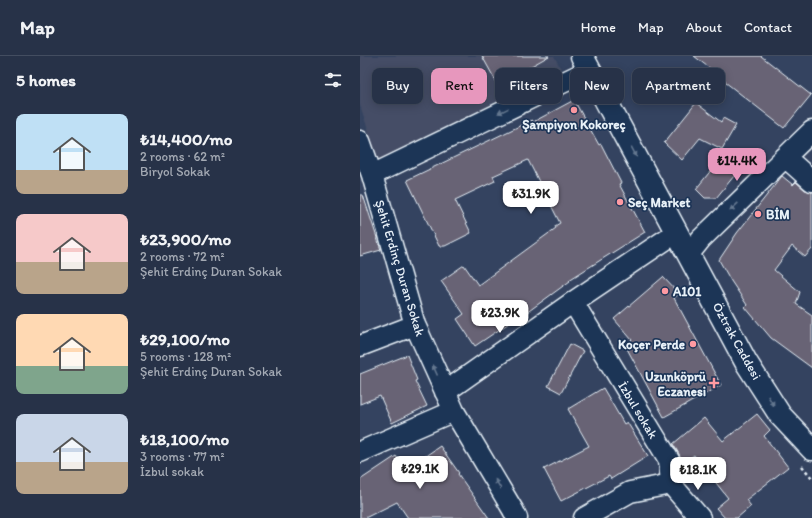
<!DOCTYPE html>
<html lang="en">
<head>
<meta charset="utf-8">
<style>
  :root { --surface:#273248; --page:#2f3a4f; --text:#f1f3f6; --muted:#a4aab4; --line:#434d60; --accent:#e797bd }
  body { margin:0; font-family:Itim,sans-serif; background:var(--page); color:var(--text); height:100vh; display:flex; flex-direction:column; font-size:15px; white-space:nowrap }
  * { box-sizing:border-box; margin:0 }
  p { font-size:13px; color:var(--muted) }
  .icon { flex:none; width:22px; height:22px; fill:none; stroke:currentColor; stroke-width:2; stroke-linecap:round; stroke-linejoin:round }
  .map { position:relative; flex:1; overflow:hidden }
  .details { display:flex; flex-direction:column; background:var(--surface); width:360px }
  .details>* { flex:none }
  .banner { position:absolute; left:12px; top:12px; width:380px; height:36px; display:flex; gap:8px }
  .price { position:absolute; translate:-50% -34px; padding:0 9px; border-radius:8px; background:#fff; color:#222; font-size:13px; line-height:26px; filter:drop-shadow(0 1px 2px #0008) }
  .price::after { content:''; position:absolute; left:50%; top:24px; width:12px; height:9px; margin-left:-6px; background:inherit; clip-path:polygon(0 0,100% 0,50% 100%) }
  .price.current { background:var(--accent); color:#111 }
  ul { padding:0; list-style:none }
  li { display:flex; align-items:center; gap:12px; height:100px; padding:0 16px }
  li span { display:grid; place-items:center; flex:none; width:112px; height:80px; border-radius:8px; color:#555 }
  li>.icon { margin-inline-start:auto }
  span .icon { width:48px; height:48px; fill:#fffc; stroke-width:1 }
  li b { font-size:17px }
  h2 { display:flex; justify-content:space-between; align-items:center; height:48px; padding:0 16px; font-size:17px }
  .tag { padding:0 14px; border-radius:8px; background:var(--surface); box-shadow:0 2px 10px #0003,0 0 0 1px var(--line); font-size:14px; line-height:36px }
  .tag.current { background:var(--accent); color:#111 }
  header { display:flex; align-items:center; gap:24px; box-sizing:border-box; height:56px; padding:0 20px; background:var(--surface); border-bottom:1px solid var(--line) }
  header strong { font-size:19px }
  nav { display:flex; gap:22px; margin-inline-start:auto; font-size:14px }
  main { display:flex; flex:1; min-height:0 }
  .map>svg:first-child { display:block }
</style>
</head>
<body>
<header>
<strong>Map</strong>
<nav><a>Home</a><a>Map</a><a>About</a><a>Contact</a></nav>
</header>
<main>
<section class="details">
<h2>5 homes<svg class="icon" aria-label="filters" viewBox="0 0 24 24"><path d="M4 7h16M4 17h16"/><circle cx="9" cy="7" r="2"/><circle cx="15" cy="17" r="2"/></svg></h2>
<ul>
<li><span style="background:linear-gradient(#bfe0f5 70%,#b9a48a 0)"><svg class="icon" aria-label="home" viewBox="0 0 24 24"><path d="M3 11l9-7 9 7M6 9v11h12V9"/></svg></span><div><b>₺14,400/mo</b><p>2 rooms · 62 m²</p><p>Biryol Sokak</p></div></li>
<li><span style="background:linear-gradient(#f6c9c9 60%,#b9a48a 0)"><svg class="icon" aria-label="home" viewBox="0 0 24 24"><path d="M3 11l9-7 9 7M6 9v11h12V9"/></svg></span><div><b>₺23,900/mo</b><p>2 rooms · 72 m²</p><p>Şehit Erdinç Duran Sokak</p></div></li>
<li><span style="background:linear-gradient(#ffd9b3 65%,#7fa58c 0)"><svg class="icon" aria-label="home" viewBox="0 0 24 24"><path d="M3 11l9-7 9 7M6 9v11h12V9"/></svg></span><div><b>₺29,100/mo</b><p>5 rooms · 128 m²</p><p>Şehit Erdinç Duran Sokak</p></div></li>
<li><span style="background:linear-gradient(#c9d6e8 60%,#b9a48a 0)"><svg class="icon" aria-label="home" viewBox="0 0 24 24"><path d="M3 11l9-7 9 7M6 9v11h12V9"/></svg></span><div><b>₺18,100/mo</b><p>3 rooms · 77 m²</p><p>İzbul sokak</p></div></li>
</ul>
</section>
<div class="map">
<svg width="452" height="462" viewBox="0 0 452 462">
  <rect width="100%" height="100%" fill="#344360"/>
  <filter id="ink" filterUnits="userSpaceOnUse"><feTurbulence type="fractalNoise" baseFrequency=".025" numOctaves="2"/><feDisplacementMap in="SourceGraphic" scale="8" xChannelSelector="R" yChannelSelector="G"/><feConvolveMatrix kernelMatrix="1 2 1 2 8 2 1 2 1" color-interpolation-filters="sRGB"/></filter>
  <g filter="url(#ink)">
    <path fill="#444d66" d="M0,0h194l7,13 -183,92 -18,-56z"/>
    <path fill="#686374" stroke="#e8f1f8" d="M122,0h67l-51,29z
      M334,0h67l50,39 -27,33 -59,-46 1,-1z
      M214,44l25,45 2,-1 20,39 -2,1 26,48 -76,48 1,1 -48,35 -1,-1 -46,31 -18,-27 7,-5 -23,-33 23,-16 14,20 78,-57 -1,-2 5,-3 -32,-63 -35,16 2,5 -40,19 16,33 -26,13h-6l-32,-66 125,-60 1,2z
      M336,47l25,19 2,-4 13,7 -14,24 -22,-11 -18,22 -18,-17z
      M361,102l18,12 -23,28h-11l-9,-9z
      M422,120l11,9 3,-3 9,8 7,2v57l-7,8 -13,-11 -18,24 26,22 -4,12 16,11v53l-41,-30 -26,-31 2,-2 -16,-24 -12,-21 18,-27z
      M0,139h3l18,55 -21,6z
      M303,221l16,17 -5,4 47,87 -57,32 -39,-72 7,-5 -18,-21z
      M210,288l13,7 -22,42 -13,-7z
      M47,299l10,25 -2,1 12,25 -35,17 -12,-27 -20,8v-30z
      M243,332l21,36 3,-2 21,34 -37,23 -2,-3 -48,25 -17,-32 45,-23 -21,-37z
      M397,358l13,16 -6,6 24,31 -42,33 5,6 -14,12h-12l-9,-10 12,-10 -34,-43 -12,9 -3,-10 -6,-10 31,-26 19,23z
      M80,390l19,27 -1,1 31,44h-81l-11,-16 -32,16h-5v-38l36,-24 9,14z"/>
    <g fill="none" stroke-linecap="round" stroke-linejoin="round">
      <g stroke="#e8f1f8" stroke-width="23">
        <path id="street" d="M0,85l12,34 43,150 39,86 59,99 4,8
          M425,101l27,24
          M12,119l217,-105
          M329,198l12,-15 111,-108
          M213,246l96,158 2,24 29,34
          M0,290l55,-21
          M85,336l128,-90 104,-70
          M0,396l94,-41
          M224,462l46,-26 41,-8"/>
      </g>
      <g stroke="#e8f1f8" stroke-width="25">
        <path id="primary" d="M222,0l164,306 34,53 32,34"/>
      </g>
      <path stroke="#e8f1f8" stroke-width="2.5" stroke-dasharray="3 3" stroke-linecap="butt" d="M442,410l10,12"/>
      <use href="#street" stroke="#1d3557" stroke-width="20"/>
      <use href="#primary" stroke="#1d3557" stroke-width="22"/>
    </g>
    <defs><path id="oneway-solid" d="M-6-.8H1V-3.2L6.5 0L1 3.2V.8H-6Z"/></defs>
    <g fill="#64778f">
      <use href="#oneway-solid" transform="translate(143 55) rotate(154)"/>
      <use href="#oneway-solid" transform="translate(274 96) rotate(62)"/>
      <use href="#oneway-solid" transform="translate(374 151) rotate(136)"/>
      <use href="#oneway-solid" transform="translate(75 314) rotate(-114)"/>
      <use href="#oneway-solid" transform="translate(411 345) rotate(58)"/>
      <use href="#oneway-solid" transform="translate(138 428) rotate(-121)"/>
    </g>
  </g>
  <g fill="#ff9aa2" stroke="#1d3557" stroke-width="1.5">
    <circle cx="214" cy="54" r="4"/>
    <circle cx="260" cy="146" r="4"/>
    <circle cx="398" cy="158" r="4"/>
    <circle cx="305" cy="235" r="4"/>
    <circle cx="333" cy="288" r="4"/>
    <path d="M352 321h4v4h4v4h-4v4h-4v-4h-4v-4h4z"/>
  </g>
  <g text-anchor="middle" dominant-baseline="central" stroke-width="3.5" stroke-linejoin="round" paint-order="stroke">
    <g font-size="13" font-weight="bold" fill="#e8f1f8" stroke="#1d3557" text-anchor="start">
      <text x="214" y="68" text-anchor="middle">Şampiyon Kokoreç</text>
      <text x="268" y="146">Seç Market</text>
      <text x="406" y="158">BİM</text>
      <text x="313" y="235">A101</text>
      <text x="325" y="288" text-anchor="end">Koçer Perde</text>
      <text x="346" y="320" text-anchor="end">Uzunköprü<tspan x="346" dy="15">Eczanesi</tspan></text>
    </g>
    <g font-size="13" fill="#e8f1f8" stroke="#1d3557">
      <text transform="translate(40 212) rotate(73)">Şehit Erdinç Duran Sokak</text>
      <text transform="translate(377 285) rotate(61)">Öztrak Caddesi</text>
      <text transform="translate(278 354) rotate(59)">İzbul sokak</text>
    </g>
  </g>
</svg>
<b class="price current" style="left:377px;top:126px">₺14.4K</b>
<b class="price" style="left:171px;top:159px">₺31.9K</b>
<b class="price" style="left:140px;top:278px">₺23.9K</b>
<b class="price" style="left:60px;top:434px">₺29.1K</b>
<b class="price" style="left:338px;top:435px">₺18.1K</b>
<div class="banner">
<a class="tag">Buy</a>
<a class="tag current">Rent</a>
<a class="tag">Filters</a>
<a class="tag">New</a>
<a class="tag">Apartment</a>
</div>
</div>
</main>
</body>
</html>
